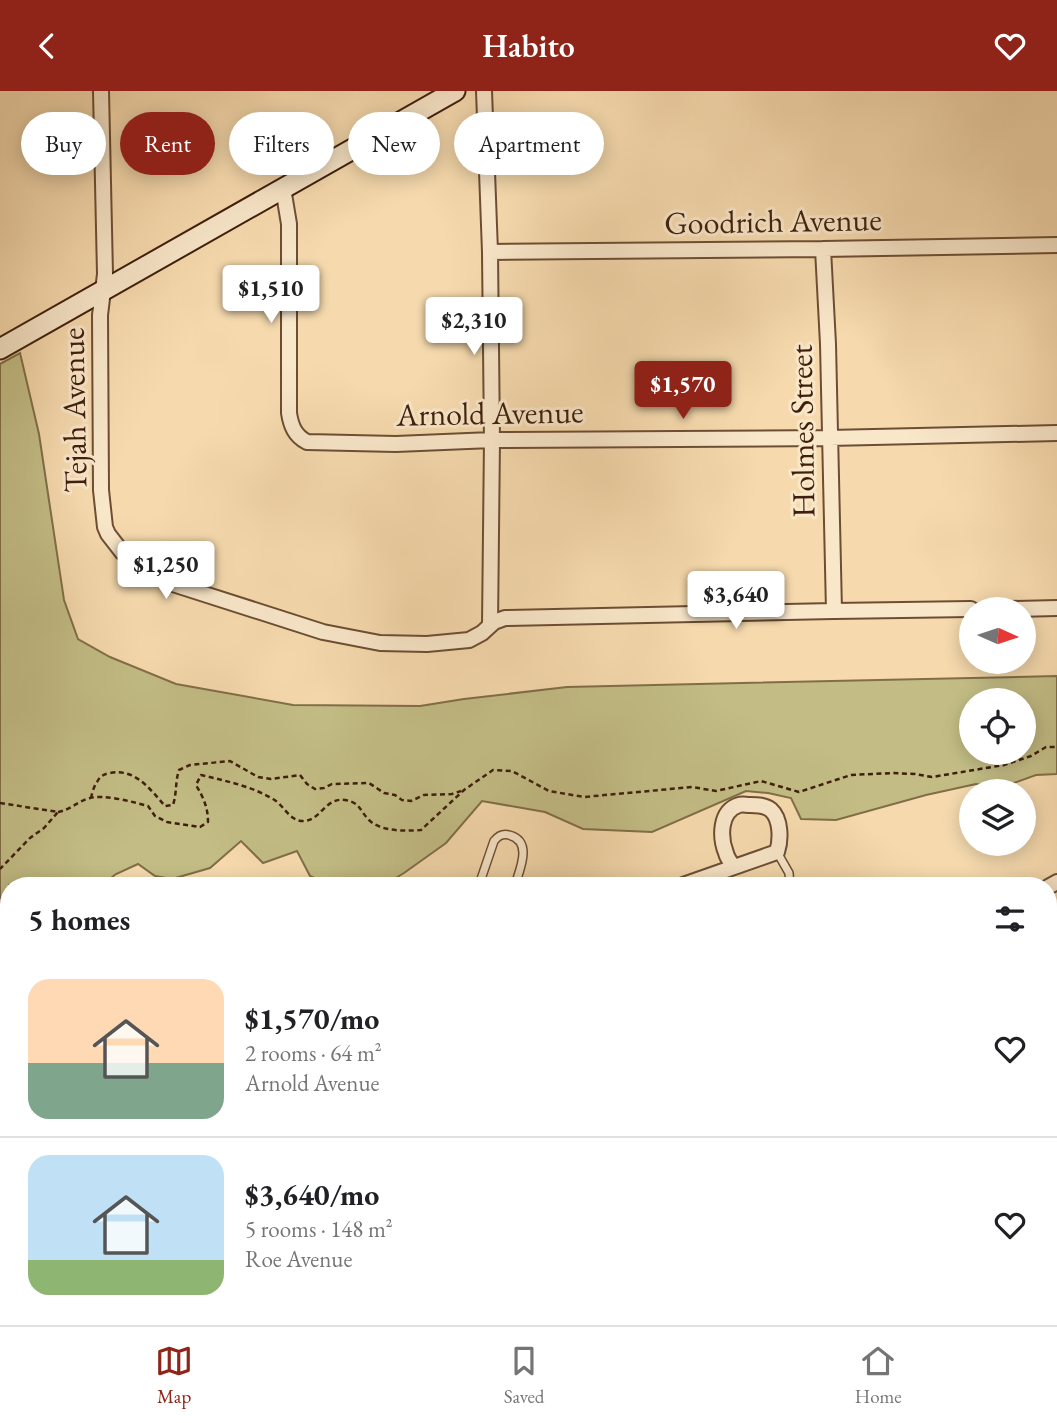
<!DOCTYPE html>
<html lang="en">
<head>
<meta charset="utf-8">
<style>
  :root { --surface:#fff; --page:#f2f2f2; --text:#202124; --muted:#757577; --line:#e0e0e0; --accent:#8f2418 }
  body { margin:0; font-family:"EB Garamond",serif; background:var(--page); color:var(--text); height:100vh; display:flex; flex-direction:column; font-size:26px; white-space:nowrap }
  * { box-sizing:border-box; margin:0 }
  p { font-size:23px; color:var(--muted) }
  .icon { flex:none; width:38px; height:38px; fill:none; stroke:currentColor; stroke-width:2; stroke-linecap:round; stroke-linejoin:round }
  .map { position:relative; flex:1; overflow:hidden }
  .side { position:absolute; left:0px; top:786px; width:1057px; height:450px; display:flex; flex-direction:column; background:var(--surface); border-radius:28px 28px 0 0; box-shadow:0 4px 18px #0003 }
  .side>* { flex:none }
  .banner { position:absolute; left:21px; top:21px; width:700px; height:63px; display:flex; gap:14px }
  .needle { width:46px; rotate:93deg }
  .controls { position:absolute; left:959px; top:506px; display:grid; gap:14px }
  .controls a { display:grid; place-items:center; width:77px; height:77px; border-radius:50%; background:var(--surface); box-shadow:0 4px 18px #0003; font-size:35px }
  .price { position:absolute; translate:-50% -60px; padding:0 16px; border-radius:7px; background:#fff; color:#222; font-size:23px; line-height:46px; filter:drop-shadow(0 2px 4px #0008) }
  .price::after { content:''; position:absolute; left:50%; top:42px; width:21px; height:16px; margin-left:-10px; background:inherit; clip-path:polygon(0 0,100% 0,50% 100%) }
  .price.active { background:var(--accent); color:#fff }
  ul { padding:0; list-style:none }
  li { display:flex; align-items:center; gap:21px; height:175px; padding:0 28px }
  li+li { border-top:2px solid var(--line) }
  li span { display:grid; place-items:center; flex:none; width:196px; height:140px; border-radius:21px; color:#555 }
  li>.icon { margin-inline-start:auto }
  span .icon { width:84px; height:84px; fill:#fffc; stroke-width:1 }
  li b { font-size:30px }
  h2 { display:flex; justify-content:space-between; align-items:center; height:84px; padding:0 28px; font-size:30px }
  .chip { padding:0 24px; border-radius:32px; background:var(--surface); box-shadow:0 4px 18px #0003; font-size:24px; line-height:63px }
  .chip.active { background:var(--accent); color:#fff }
  header { display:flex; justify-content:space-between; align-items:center; height:91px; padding:0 28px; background:var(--accent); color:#fff; font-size:32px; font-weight:600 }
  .tabs { display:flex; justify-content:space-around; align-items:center; height:98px; border-top:2px solid var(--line); background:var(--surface); font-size:19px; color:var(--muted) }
  .tabs a { display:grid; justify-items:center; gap:4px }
  .tabs .active { color:var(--accent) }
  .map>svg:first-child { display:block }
</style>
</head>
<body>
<header><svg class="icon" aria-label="back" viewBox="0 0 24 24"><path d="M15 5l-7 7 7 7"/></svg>Habito<svg class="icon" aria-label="heart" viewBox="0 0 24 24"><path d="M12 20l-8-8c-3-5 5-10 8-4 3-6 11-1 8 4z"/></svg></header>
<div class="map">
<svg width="1057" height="1234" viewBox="0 0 1057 1234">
  <rect width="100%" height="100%" fill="#f6daae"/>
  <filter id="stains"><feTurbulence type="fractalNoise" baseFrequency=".00286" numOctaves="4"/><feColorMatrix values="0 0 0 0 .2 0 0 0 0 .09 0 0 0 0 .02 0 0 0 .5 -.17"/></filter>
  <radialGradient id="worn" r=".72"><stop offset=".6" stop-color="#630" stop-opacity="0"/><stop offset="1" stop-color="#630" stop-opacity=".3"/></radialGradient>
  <path fill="#c3bd85" stroke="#816e48" stroke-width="2" fill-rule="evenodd" d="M20,262l19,81 25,166 14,39 32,18 66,27 117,21 127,1 44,-7 103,-12 490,-11v98l-21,1 -36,13 -24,-4 -50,11 -90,25 -35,-1 -10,-21 -23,-5 -22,-2 -94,41 -69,-3 -38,-17 -63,-11 -36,42 -42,30 -20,12h-55l-19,-9 -13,-25 -34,12 -22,-22 -31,27 -38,11 -17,-3 -17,-12 -22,10 -14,11h-93v433h42l-3,7h-47l-1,-2v-959zM971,609h53v53h-53z"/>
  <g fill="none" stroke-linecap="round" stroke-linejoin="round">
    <g stroke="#6d4e34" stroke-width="10">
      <path id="lane" d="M777,761l12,21 1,12
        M479,794l15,-44c4,-5 8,-8 15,-6 24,6 11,34 6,50
        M0,981l9,7"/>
    </g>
    <g stroke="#6d4e34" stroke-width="18">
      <path id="street" d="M101,0l4,183 -5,41 1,175 4,37 3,7 14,18 28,21 23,11 150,48 57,11 47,1 42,-4 13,-7 12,-11 11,-4 329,-7 137,-2
        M484,0l6,161 2,188 -2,185
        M283,97l6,36v189c2,13 6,23 18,29l89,2 96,-4 337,-2 228,-5
        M823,158l5,95 6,267
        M490,161l333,-3 234,-4
        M1011,518l46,-1
        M683,794l94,-33c4,-12 4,-33 -6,-42 -6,-5 -14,-5 -21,-5 -4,0 -8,-1 -11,0 -20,6 -19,33 -13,48 1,5 5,10 8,14
        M1048,796l9,-5
        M1048,879l9,-8
        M1048,1027l9,7
        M1048,1162l9,-5
        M135,1227l28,7
        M817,1227l37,7
        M221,1234l7,-7
        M570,1234l9,-7
        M931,1234l14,-7"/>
    </g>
    <g stroke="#3f1f0c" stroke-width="23">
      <path id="secondary" d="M0,258l455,-258"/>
    </g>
    <path stroke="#3f1f0c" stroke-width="2.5" stroke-dasharray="5 3.5" stroke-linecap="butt" d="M91,707c1,-5 3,-12 6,-16 3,-6 7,-8 13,-9 25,-5 40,16 55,33l8,-1c4,-12 2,-23 6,-35l11,-5 40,-4 28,16 13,2 29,-4 7,9 8,5 9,-1 8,-4 37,-1 15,10 11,2 7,5 9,1 13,-6 28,-1 9,-3
      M0,712l58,9 -14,16 -14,10 -30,31
      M58,721c12,-2 20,-11 32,-14 14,-4 43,4 58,8l7,10 12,6 33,5 8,-5c0,-15 -5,-25 -12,-37l5,-10c25,6 50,11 72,24 11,6 16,22 30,22 18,0 22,-24 42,-21 16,3 14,10 24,20 12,12 37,11 52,10l43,-40 29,-20 19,1 37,20 35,6 108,-10 24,4 45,-10 38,11 52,-17 42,-2 22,1 17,3 72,-12 27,-9 15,-9h11
      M0,1075l9,-26"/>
    <use href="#lane" stroke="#f9e7ca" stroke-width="7"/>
    <use href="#street" stroke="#f9e7ca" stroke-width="14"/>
    <use href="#secondary" stroke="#f9e7ca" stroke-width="19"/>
  </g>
  <g text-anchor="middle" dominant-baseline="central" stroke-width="6" stroke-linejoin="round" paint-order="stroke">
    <g font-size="32" fill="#3f1f0c" stroke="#f9e7ca">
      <text transform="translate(773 130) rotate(-1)">Goodrich Avenue</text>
      <text transform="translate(74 319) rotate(-91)">Tejah Avenue</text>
      <text transform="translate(490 322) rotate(-1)">Arnold Avenue</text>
      <text transform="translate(802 340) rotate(-91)">Holmes Street</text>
    </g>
  </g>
  <rect width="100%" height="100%" filter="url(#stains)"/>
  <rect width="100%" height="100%" fill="url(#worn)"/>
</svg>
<div class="controls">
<a><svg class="needle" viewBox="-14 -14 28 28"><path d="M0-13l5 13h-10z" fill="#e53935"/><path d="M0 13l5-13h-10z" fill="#757577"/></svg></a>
<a><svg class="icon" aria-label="locate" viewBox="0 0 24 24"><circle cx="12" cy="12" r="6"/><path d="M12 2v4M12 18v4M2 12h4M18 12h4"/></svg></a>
<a><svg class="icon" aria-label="layers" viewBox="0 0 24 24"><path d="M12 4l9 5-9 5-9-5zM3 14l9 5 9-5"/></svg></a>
</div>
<b class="price" style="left:271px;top:234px">$1,510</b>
<b class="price" style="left:474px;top:266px">$2,310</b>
<b class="price active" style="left:683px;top:330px">$1,570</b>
<b class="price" style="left:166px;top:510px">$1,250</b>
<b class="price" style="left:736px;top:540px">$3,640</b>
<div class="banner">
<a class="chip">Buy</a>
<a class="chip active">Rent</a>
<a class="chip">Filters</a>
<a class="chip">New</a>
<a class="chip">Apartment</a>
</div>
<section class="side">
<h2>5 homes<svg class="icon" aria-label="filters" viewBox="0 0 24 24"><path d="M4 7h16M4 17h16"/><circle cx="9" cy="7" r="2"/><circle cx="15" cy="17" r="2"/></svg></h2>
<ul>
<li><span style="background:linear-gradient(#ffd9b3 60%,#7fa58c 0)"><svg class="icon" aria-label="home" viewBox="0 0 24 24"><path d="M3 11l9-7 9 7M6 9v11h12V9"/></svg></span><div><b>$1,570/mo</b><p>2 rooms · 64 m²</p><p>Arnold Avenue</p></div><svg class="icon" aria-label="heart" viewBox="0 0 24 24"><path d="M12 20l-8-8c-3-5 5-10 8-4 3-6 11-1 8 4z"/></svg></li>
<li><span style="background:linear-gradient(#bfe0f5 75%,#8fb573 0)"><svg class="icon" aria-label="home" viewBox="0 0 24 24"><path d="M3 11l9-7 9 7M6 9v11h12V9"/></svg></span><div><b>$3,640/mo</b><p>5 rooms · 148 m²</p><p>Roe Avenue</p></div><svg class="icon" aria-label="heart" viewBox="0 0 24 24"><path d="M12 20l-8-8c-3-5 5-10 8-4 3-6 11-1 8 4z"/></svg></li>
</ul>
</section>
</div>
<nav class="tabs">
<a class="active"><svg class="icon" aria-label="map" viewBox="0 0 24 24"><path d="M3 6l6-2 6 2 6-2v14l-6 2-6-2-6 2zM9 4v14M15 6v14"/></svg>Map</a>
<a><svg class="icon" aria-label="saved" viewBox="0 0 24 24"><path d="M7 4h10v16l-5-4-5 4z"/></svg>Saved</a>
<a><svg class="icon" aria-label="home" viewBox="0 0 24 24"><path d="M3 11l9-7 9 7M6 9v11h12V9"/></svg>Home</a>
</nav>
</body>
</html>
